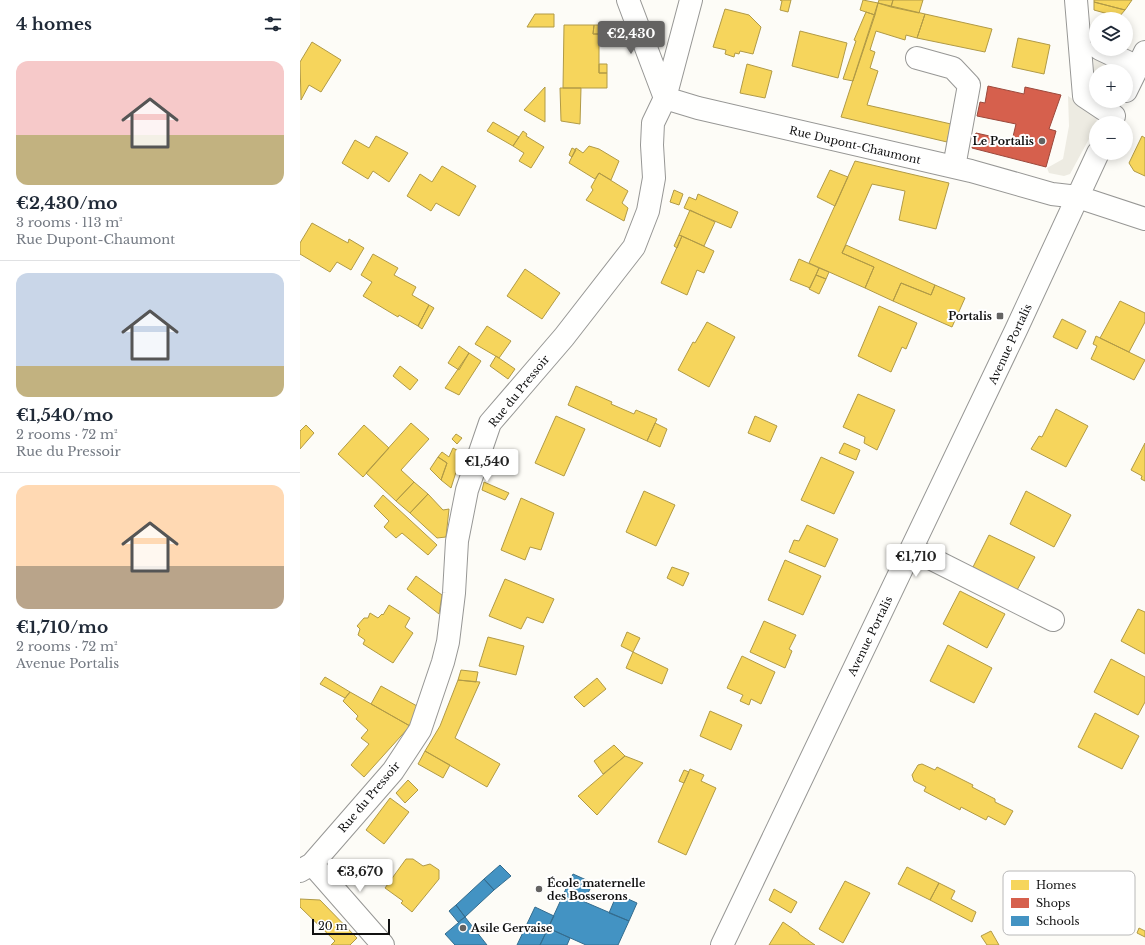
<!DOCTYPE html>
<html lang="en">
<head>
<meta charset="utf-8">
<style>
  :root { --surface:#fff; --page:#f6f6f7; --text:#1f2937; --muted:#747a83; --line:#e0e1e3; --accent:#646362 }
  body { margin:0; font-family:"Libre Baskerville",serif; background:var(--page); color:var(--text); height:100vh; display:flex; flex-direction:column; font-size:15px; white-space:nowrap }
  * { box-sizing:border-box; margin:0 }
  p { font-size:13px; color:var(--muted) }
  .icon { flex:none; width:22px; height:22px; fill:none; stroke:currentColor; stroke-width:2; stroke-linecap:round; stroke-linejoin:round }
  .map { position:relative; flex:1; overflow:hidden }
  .side { display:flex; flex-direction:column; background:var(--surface); width:300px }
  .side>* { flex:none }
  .buttons { position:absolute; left:789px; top:12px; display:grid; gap:8px }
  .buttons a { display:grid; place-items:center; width:44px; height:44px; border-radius:50%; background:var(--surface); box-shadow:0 2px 10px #0003; font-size:20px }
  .scale { position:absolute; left:12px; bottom:10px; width:78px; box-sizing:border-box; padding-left:4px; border:2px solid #111; border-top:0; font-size:11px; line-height:14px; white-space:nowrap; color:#111; -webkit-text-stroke:3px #fff; paint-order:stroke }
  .price { position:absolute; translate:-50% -34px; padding:0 9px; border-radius:4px; background:#fff; color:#222; font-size:13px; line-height:26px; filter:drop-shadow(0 1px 2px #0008) }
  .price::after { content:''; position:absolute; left:50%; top:24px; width:12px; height:9px; margin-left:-6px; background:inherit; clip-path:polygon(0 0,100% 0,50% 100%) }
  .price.current { background:var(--accent); color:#fff }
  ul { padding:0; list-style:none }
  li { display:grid; align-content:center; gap:8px; height:212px; padding:0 16px }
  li+li { border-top:1px solid var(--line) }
  li span { display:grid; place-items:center; height:124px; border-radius:12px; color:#555 }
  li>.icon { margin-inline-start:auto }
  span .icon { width:72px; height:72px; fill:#fffc; stroke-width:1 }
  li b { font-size:17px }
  h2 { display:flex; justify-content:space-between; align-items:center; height:48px; padding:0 16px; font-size:17px }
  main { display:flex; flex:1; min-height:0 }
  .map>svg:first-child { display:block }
</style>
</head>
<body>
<main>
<section class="side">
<h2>4 homes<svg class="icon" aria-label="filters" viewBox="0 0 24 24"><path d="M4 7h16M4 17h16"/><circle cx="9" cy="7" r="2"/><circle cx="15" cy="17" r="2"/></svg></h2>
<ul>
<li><span style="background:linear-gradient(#f6c9c9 60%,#c2b280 0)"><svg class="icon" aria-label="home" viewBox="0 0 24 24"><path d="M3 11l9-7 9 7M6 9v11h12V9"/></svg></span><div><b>€2,430/mo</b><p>3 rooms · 113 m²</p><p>Rue Dupont-Chaumont</p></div></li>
<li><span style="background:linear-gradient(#c9d6e8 75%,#c2b280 0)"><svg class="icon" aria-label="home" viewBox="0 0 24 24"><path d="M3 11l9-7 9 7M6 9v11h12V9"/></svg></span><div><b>€1,540/mo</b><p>2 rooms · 72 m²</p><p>Rue du Pressoir</p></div></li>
<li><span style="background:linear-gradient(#ffd9b3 65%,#b9a48a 0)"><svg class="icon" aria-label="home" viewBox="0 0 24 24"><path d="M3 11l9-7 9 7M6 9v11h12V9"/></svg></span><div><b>€1,710/mo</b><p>2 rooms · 72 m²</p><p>Avenue Portalis</p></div></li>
</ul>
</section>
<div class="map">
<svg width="845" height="945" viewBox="0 0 845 945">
  <rect width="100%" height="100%" fill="#fdfcf7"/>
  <path fill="#edebe2" d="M793,57l29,14h-26v26l-7,-5 6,-8z
    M768,96l26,17 3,5 -1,8 -26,48 -6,2 -15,-3 -2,-5 16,-9 6,-33z"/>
  <path fill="#f6d55c" stroke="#b19a46" d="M480,0h11l-3,12 -8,-2 2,-9z
    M563,0l15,3 -3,12 -15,-5z
    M579,0h14l-2,7 -13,-4z
    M593,0h30l-4,13 -28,-6z
    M794,0h38l-7,10 -31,-8z
    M794,2l31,8 -6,7 -25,-7z
    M578,3l47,11 -8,24 -11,-3 -1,5 -29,-9 -6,19 5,2 -5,16 8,3 -11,34 84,19 -4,18 -106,-25z
    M425,9l24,6 12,12 -8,27 -13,-3 -1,3 -4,-1 -1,4 -9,-3 1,-4 -13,-3z
    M566,12l9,3 -22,66 -10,-2 13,-38 -2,-1z
    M235,14h19v13h-27z
    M625,14l67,15 -7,23 -68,-14z
    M264,25h30l-1,9h6v39h8v15h-44z
    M294,25h5v9h-6z
    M500,31l47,12 -9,35 -46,-12z
    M718,38l32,7 -6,29 -32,-7z
    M12,42l29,18 -20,32 -12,-7 -8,15 -1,-38z
    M299,64h8v9h-8z
    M447,64l25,7 -7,27 -25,-5z
    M245,87v35l-21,-12z
    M260,88h21l-1,36 -19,-3z
    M193,122l26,15 -6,9 -26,-15z
    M223,131l4,3 -1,2 18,11 -13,21 -12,-7 5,-8 -11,-7z
    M76,136l32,17 -19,29 -16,-11 -5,8 -26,-16 13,-23 14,8z
    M842,136l3,2v38l-11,-5 -5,-8z
    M289,146l10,3 20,12 -8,19 -12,-7 -4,6 -26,-16 7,-15 7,5z
    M272,148l4,2 -4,7 -3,-2z
    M555,161l94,22 -13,46 -37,-9 6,-29 -33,-7 -30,69 32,14 -9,21 -56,-25z
    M142,166l34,20 -17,30 -23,-13 -5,8 -24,-15 13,-22 12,8z
    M530,170l18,7 -13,29 -18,-9z
    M299,173l29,18 -6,12 6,5 -4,13 -38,-21 7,-10 -2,-3z
    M374,190l9,4 -4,11 -9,-3z
    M398,194l40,18 -7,16 -47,-20 5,-11 7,3z
    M390,210l25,12 -11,24 -25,-11z
    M12,223l36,20 1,-4 15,9 -13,22 -14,-8 -7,10 -30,-18v-11z
    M379,235l3,1 -5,12 -3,-2z
    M382,236l32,15 -10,22 -7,-3 -10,25 -26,-12z
    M546,245l89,40 -4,10 -30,-12 -8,18 -28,-13 9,-21 -32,-14z
    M73,254l25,14 -4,7 22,12 -4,8 17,10 -11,21 -19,-11 -1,2 -35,-21 9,-14 -11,-7z
    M499,259l20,9 -9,20 -20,-8z
    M519,268l10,4 -3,7 -10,-4z
    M225,269l35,24 -18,26 -35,-23z
    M516,275l10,4 -7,15 -10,-5z
    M601,283l30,12 4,-10 30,13 -13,29 -59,-26z
    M820,301l25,12v9l-16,30 -29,-14z
    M129,305l5,3 -12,21 -4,-3z
    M579,306l38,17 -11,26 -4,-2 -11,25 -33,-16z
    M762,319l24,12 -9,18 -24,-12z
    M407,322l28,15 -26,50 -31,-17 15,-28 2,1z
    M187,326l24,15 -12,17 -24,-14z
    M796,336l49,24 -11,20 -43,-21 6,-13 -4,-2z
    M159,346l10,7 -10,17 -11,-7z
    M169,353l12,8 -22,34 -14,-7z
    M196,356l19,13 -7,10 -18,-13z
    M100,366l18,14 -8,10 -17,-14z
    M276,386l36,16 -1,2 23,10 2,-4 21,9 -10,22 -79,-36z
    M558,394l37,16 -18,40 -13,-7 1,-6 -22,-10z
    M756,409l32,17 -22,41 -35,-18 8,-13 3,1z
    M256,416l29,13 -21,47 -29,-13z
    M455,416l22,10 -7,16 -22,-9z
    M111,423l18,16 -28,31 13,12 -18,19 -30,-28z
    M355,423l12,6 -7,18 -13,-6z
    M6,425l8,8 -14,16v-18z
    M64,425l25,23 -26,29 -25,-23z
    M156,434l6,4 -5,6 -5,-5z
    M544,443l16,7 -4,10 -17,-7z
    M845,443v38l-4,-2 1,-3 -11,-6z
    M153,448l9,5 -11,35 -10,-8 6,-17 -9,-6 4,-5 7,5z
    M138,457l9,6 -6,17 -11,-11z
    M521,457l33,15 -20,42 -33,-14z
    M114,482l14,12 -18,19 -14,-12z
    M184,482l25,11 -4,7 -23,-10z
    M344,491l31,14 -19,41 -30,-14z
    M726,491l45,24 -17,32 -44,-23z
    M128,494l15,16 6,-1 -3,28 -9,1 -27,-25z
    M83,495l54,50 -9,10 -26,-22 -6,5 -12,-11 5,-6 -15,-15z
    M221,498l33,15 -13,37 -11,-3 -5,13 -24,-10z
    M507,525l31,14 -13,28 -36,-15 5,-12 5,1z
    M689,535l46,22 -18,33 -44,-23z
    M485,560l36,16 -18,39 -35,-15z
    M372,567l17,6 -6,13 -16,-8z
    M116,576l26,19 -3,19 -32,-25z
    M205,579l49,20 -11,24 -16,-6 -6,12 -32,-13z
    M660,591l45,23 -18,34 -44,-24z
    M89,605l21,13 -5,9 8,6 -20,30 -30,-19 2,-4 -7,-5 2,-6 -3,-3 7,-8h4l2,-5 8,5 4,-4 1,1z
    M838,609l7,3v42l-24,-13z
    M464,621l32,14 -7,14 3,2 -7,17 -35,-16z
    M327,632l13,6 -7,14 -12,-6z
    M188,637l36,9 -8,29 -37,-9z
    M648,645l44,23 -18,35 -44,-22z
    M333,652l35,17 -6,15 -36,-16z
    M442,656l33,16 -14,32 -10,-5 -2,6 -9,-4 3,-6 -16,-7z
    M811,659l34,18v25l-7,13 -44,-23z
    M161,670l17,2 -2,10 -18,-2z
    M25,677l25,15 -5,6 -25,-14z
    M297,678l9,11 -22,18 -10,-10z
    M158,680l22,2 -25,56 45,26 -13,23 -62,-36 15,-25z
    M81,686l36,20 -7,20 -39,-22z
    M50,692l60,34 -46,51 -13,-12 18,-21 -8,-6 7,-8 -12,-11 2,-3 -15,-15z
    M410,711l32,14 -11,25 -31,-14z
    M795,713l44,23 -17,33 -44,-22z
    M314,745l11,11 -22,18 -9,-13z
    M125,751l25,14 -7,13 -25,-14z
    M325,756l18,7 -46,52 -19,-19z
    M622,764l13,6 2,-3 36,18 -1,2 23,12v3l18,9 -8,14 -17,-9 -2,4 -25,-13 -1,3 -36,-19 2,-4 -12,-6 -2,-6 6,-10z
    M390,769l14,6 -3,6 15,7 -30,67 -28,-13z
    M384,770l5,2 -5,11 -5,-2z
    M108,780l10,10 -13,13 -9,-10z
    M90,798l19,14 -25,32 -18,-14z
    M106,859h7l10,7 7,-2 9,6v9l-27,33 -11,-9 2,-2 -18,-13z
    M607,867l32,16 -9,17 -32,-16z
    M545,881l25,12 -27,50 -24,-14z
    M639,883l16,8 -4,8 25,13 -4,10 -42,-22z
    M474,889l23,13 -6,11 -22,-13z
    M0,899l20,1 37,38 -7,7h-19l4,-4 -35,-34z
    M483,922l16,11v1l16,11h-46z
    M839,928l6,3v6l-8,-4z
    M691,931l8,14h-12l-6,-9z"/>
  <path fill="#d6604d" stroke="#9b483b" d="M688,86l36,8 1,-7 36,8 -12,34 7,2 -10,36 -74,-19 4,-15 36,8 4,-17 -39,-8 3,-14 5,1z"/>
  <path fill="#4393c3" stroke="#346c8e" d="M200,865l11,11 -17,14 -10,-11z
    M273,874l20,9 -9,18 -20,-8z
    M184,879l10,11 -29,27 -9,-12z
    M264,893l65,28 -11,24h-32l-38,-17z
    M317,894l20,9 -8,18 -20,-8z
    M156,905l9,12 -7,5 -9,-11z
    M235,907l19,9 -14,29h-23z
    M165,917l22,28h-32l-10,-11z
    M248,928l22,10 -3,7h-27z"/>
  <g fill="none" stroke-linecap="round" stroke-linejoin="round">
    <g stroke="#979795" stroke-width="24">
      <path id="minor" d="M328,0l37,98
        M776,0l8,96 30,20
        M800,49l38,18
        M617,58l36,10 16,17 -15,82
        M826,91l19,-39
        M365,98l33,10 273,63 81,23 26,3 67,22
        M612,549l141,71
        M12,864l71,81
        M0,871l12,-7 81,-93 27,-41 23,-68 5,-20 6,-49 3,-52 10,-51 23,-67 74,-86 70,-90 14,-36 6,-33 -2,-33 1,-22 12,-25 26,-98
        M422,945l294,-615 82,-177"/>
    </g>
    <use href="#minor" stroke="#fffffe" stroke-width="22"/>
  </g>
  <g fill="#646362" stroke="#fff" stroke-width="1.5">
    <circle cx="742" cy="141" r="4"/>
    <rect x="696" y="312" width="8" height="8" rx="2"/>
    <circle cx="239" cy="889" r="4"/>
    <circle cx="163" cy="928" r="4"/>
  </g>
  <g text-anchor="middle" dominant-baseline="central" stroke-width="4" stroke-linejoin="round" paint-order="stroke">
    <g font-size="11" font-weight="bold" fill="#111" stroke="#fff" text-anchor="end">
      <text x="734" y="141">Le Portalis</text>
      <text x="692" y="316">Portalis</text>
      <text x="247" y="883" text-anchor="start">École maternelle<tspan x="247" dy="13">des Bosserons</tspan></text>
      <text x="171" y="928" text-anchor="start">Asile Gervaise</text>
    </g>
    <g font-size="11" fill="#111" stroke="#fff">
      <text transform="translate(555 145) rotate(13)">Rue Dupont-Chaumont</text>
      <text transform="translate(710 344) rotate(-65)">Avenue Portalis</text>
      <text transform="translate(219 391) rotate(-51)">Rue du Pressoir</text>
      <text transform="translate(570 636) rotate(-64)">Avenue Portalis</text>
      <text transform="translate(69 797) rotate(-50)">Rue du Pressoir</text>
    </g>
  </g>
  <rect x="703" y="871" width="132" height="64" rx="6" fill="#fff" stroke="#b8b8b8" stroke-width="1"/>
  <rect x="711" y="880" width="18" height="10" fill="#f6d55c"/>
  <rect x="711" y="898" width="18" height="10" fill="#d6604d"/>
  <rect x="711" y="916" width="18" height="10" fill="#4393c3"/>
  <g font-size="11" fill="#111">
    <text x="736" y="889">Homes</text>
    <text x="736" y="907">Shops</text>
    <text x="736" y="925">Schools</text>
  </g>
</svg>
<div class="buttons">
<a><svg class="icon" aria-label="layers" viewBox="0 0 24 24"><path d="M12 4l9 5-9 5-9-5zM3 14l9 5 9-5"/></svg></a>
<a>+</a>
<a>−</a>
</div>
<div class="scale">20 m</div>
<b class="price current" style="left:331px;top:55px">€2,430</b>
<b class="price" style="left:187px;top:483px">€1,540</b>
<b class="price" style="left:616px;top:578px">€1,710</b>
<b class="price" style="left:60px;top:893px">€3,670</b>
</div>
</main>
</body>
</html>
